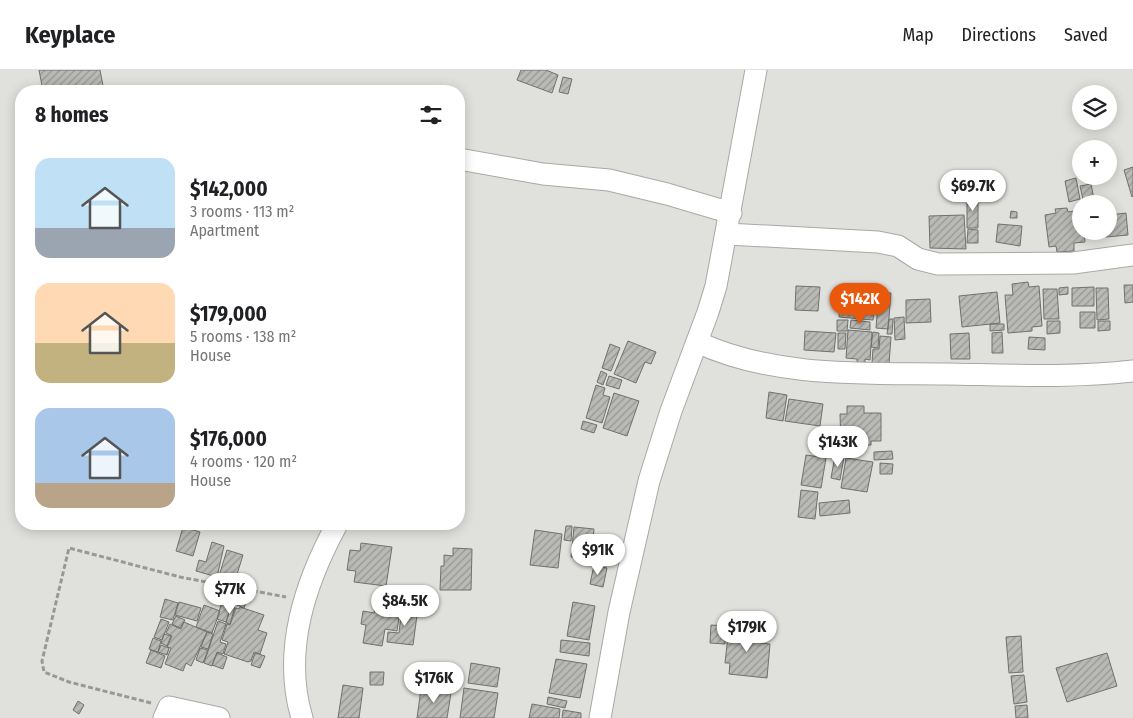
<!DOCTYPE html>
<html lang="en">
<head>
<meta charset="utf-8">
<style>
  :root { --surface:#fff; --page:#f2f2f2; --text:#202124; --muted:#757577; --line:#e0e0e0; --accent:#ea580c }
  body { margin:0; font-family:"Fira Sans Condensed",sans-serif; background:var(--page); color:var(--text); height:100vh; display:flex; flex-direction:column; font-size:19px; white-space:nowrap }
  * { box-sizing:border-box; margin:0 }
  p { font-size:16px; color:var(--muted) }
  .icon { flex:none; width:28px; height:28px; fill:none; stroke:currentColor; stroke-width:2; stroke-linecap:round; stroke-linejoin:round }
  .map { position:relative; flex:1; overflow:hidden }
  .details { position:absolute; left:15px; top:15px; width:450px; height:445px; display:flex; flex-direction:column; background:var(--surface); border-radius:20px; box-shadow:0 2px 12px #0003 }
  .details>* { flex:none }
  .buttons { position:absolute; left:1072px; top:15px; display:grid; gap:10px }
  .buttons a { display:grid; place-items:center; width:45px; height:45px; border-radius:50%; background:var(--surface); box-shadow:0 2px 12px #0003; font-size:25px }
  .price { position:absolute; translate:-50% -42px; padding:0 11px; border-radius:18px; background:#fff; color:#222; font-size:16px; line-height:32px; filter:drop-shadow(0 1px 2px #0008) }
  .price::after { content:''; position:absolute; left:50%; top:30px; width:15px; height:11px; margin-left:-8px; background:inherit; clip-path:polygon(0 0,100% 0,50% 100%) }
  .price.on { background:var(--accent); color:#fff }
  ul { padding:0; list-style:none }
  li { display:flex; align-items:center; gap:15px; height:125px; padding:0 20px }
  li span { display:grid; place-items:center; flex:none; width:140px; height:100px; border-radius:15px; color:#555 }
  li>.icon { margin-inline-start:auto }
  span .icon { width:60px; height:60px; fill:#fffc; stroke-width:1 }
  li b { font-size:21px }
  h2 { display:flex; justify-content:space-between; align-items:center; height:60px; padding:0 20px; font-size:21px }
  header { display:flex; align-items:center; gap:30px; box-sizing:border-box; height:70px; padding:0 25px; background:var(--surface); border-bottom:1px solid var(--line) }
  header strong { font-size:24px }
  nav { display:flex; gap:28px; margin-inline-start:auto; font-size:18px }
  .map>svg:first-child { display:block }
</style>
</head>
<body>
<header>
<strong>Keyplace</strong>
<nav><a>Map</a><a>Directions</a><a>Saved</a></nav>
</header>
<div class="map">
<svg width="1133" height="648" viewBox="0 0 1133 648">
  <defs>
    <pattern id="building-hatch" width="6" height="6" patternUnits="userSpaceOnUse" patternTransform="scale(1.25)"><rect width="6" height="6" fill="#b9bab5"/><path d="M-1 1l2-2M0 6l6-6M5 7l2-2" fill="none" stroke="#969793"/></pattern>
  </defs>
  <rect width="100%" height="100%" fill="#e0e1dc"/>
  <path fill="url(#building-hatch)" stroke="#70706c" d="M39,0h61l4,21h-61z
    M521,0h25l12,5 -6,18 -35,-13z
    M563,7l9,2 -4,15 -9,-2z
    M1133,97v29l-1,1 -8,-27z
    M1076,108l4,21 -11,3 -4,-21z
    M1091,114l4,20h-11l-4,-18z
    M978,126v32h-11v-31z
    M1067,138l1,4 13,-2v21h3l1,11 -11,1v8l-17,1 -1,-6 -7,1 -4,-32 11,-2 -1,-4z
    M1011,141l6,1v6h-7z
    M1126,143l2,22 -22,2v-6h3v-16z
    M964,145l2,34 -36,-1 -1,-32z
    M998,154l24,2 -2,20 -24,-4z
    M968,159l10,1v13h-11z
    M1028,212l1,5 10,-1 3,40 -10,1v4l-24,2 -3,-38h8l-1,-11z
    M1124,215h9v17l-8,1z
    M796,216l24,1 -2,24 -23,-1z
    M1068,217v7l-9,1v-7z
    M1094,217v19h-22v-18z
    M1096,218h12l1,31 -12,1z
    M841,219l35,3 -3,28 -34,-3z
    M1043,219h14l2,30h-15z
    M879,222l12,1 -3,36 -12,-1z
    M997,222l3,31 -38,4 -3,-31z
    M930,229l1,23 -25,1v-23z
    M1080,242h15v16h-15z
    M904,247l1,22 -10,1 -1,-22z
    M889,249h4l-1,15h-5z
    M837,250h11l-1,11h-10z
    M851,250l19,2v8l-20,-2z
    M1047,251h13v12l-13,1z
    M1098,251h12v9l-12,1z
    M990,254h14v6l-14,1z
    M848,260l24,2 -2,28 -5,-1v4l-8,-1v-3l-11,-1z
    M805,261l31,2 -2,19 -30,-2z
    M873,262l6,1 -1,15 -7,-1z
    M1002,262l1,21h-11v-20z
    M838,263h8l-1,16h-7z
    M969,263l1,26h-19l-1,-25z
    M880,266l11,1 -2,27 -17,-1 1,-14h6z
    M1029,267l16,1v12l-17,-1z
    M628,271l28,11 -5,12 -6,-2 -9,21 -22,-9z
    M610,274l10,4 -9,23 -9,-3z
    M601,301l6,3 -4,11 -6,-3z
    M609,306l13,4 -3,9 -13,-4z
    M596,315l9,3 -2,7 7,2 -8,26 -16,-5z
    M769,322l18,3 -4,26 -17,-3z
    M614,323l25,8 -12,35 -24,-8z
    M789,329l34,5 -3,22 -35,-5z
    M847,336h17v7h17v28h-10v4l-30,1 -1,-32h7z
    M583,351l14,4 -3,8 -13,-4z
    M892,381l1,8 -19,1v-8z
    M806,385l20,3 -5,30 -20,-3z
    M835,386l9,1 -4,23 -9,-2z
    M846,388l27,4 -6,30 -26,-4z
    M880,393l13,1 -1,10h-12z
    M801,420l17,2 -3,27 -17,-2z
    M849,430l1,13 -30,3 -1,-13z
    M566,456h6l-1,15 -7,-1z
    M183,457l17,5 -7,24 -17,-5z
    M574,457l20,2 -3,30 -20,-2z
    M535,460l27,4 -4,34 -28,-3z
    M212,472l12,4 -7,31 -21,-6 3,-11 7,2z
    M361,473l31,4 -6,39 -32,-4 2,-11 -9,-1 3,-20 10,1z
    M453,478l19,1 -1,41h-31l1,-24h3v-11l9,1z
    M227,480l16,5 -9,29 -16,-5z
    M594,495l13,3 -4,19 -13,-3z
    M400,523l23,2 -1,9 -23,-3z
    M224,524l10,3 -8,25 -9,-3z
    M240,527l7,2 -3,9 -7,-3z
    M165,529l13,4 -5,17 -13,-3z
    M179,532l22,6 -4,13 -22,-6z
    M573,532l22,4 -6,34 -22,-4z
    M204,535l16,6 -8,22 -16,-6z
    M231,536l4,1 -5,17 -4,-1z
    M402,536l16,2 -5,37 -26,-3 1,-10 11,1z
    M240,537l24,8 -6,15 9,3 -7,21 -6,-2 -3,9 -3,1 -24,-8 4,-12 -6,-2 5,-16 3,1 6,-17 3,1z
    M375,539l25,3 -3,19 -12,-2 -3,17 -19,-3 3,-18 -5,-1 2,-13 11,2z
    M176,546l9,4 -5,8 -8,-4z
    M161,549l8,3 -7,18 -8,-3z
    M218,551l8,3 -6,18 6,2 -3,10 -6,-2 -5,14 -8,-3z
    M184,552l23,10 -16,34 -5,-3 -3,8 -18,-7 6,-16 -4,-1 5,-11 -6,-3 4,-9 11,5z
    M711,555l15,1 -1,18 -15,-1z
    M729,557l33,4 -1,12 9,1 -3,34 -38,-4 1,-11h-5z
    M207,562l6,2 -5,15 -7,-2z
    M164,564l7,2 -4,10 -6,-3z
    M1021,566l2,36 -14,1 -3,-36z
    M153,568l8,3 -3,11 -9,-3z
    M561,570l29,3 -1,13 -29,-4z
    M161,575l8,3 -2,7 -9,-3z
    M200,578l8,2 -5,13 -7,-3z
    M151,580l14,6 -4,12 -15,-5z
    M217,583l10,4 -4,12 -11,-4z
    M255,583l10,3 -5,12 -9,-3z
    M1107,583l10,33 -50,16 -11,-34z
    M556,589l31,5 -7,34 -31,-5z
    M471,593l29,5 -3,19 -29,-4z
    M370,602h14l-1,13h-13z
    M1024,605l3,27 -13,2 -3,-28z
    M343,615l20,3 -4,30h-21z
    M464,618l34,5 -4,25h-34z
    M421,619l30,4 -4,25h-30z
    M548,627l19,4 -2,7 -18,-4z
    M78,631l6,4 -5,9 -6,-4z
    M532,634l28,5 -1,9h-30z
    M1027,635l1,13h-12l-1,-12z
    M563,640l18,3v5h-19z"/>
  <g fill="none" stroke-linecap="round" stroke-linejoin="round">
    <g stroke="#a8a9a5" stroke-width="23">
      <path id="minor" d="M459,89l84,15 66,6 58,14 64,19
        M727,164l151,8 20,4 20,13 20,5 135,-1 60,-8
        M697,272c77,36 167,31 250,32 62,1 125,4 186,-3
        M164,648l5,-11 50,11
        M302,648c-20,-67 3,-135 35,-194
        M600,648l19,-106 30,-131 22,-70 37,-99 8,-26 40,-216"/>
    </g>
    <path stroke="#989995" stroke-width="3" stroke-dasharray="5 2.5" stroke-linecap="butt" d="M151,633l-82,-21 -25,-10 -2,-11 27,-113 111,29 106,20"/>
    <use href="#minor" stroke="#fff" stroke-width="21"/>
  </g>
</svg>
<div class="buttons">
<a><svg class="icon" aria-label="layers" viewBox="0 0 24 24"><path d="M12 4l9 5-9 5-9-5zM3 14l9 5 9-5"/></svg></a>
<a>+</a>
<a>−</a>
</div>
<b class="price" style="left:973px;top:142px">$69.7K</b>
<b class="price on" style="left:860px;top:255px">$142K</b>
<b class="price" style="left:838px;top:398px">$143K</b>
<b class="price" style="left:598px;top:506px">$91K</b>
<b class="price" style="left:230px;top:545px">$77K</b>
<b class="price" style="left:405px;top:557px">$84.5K</b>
<b class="price" style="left:747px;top:583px">$179K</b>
<b class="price" style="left:434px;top:634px">$176K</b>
<section class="details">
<h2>8 homes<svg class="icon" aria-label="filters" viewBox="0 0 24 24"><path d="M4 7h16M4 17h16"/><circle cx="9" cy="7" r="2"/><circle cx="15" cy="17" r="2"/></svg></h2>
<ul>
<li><span style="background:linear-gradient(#bfe0f5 70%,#9aa5b1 0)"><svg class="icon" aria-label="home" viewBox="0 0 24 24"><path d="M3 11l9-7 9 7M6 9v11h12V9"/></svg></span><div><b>$142,000</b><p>3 rooms · 113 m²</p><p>Apartment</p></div></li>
<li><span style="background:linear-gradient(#ffd9b3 60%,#c2b280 0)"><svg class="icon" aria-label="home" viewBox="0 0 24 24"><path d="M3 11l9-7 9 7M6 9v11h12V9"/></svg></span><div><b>$179,000</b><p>5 rooms · 138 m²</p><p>House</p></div></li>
<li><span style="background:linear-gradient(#a9c7e8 75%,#b9a48a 0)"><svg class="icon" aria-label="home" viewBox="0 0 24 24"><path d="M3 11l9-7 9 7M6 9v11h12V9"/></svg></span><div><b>$176,000</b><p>4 rooms · 120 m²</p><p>House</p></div></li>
</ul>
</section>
</div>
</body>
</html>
